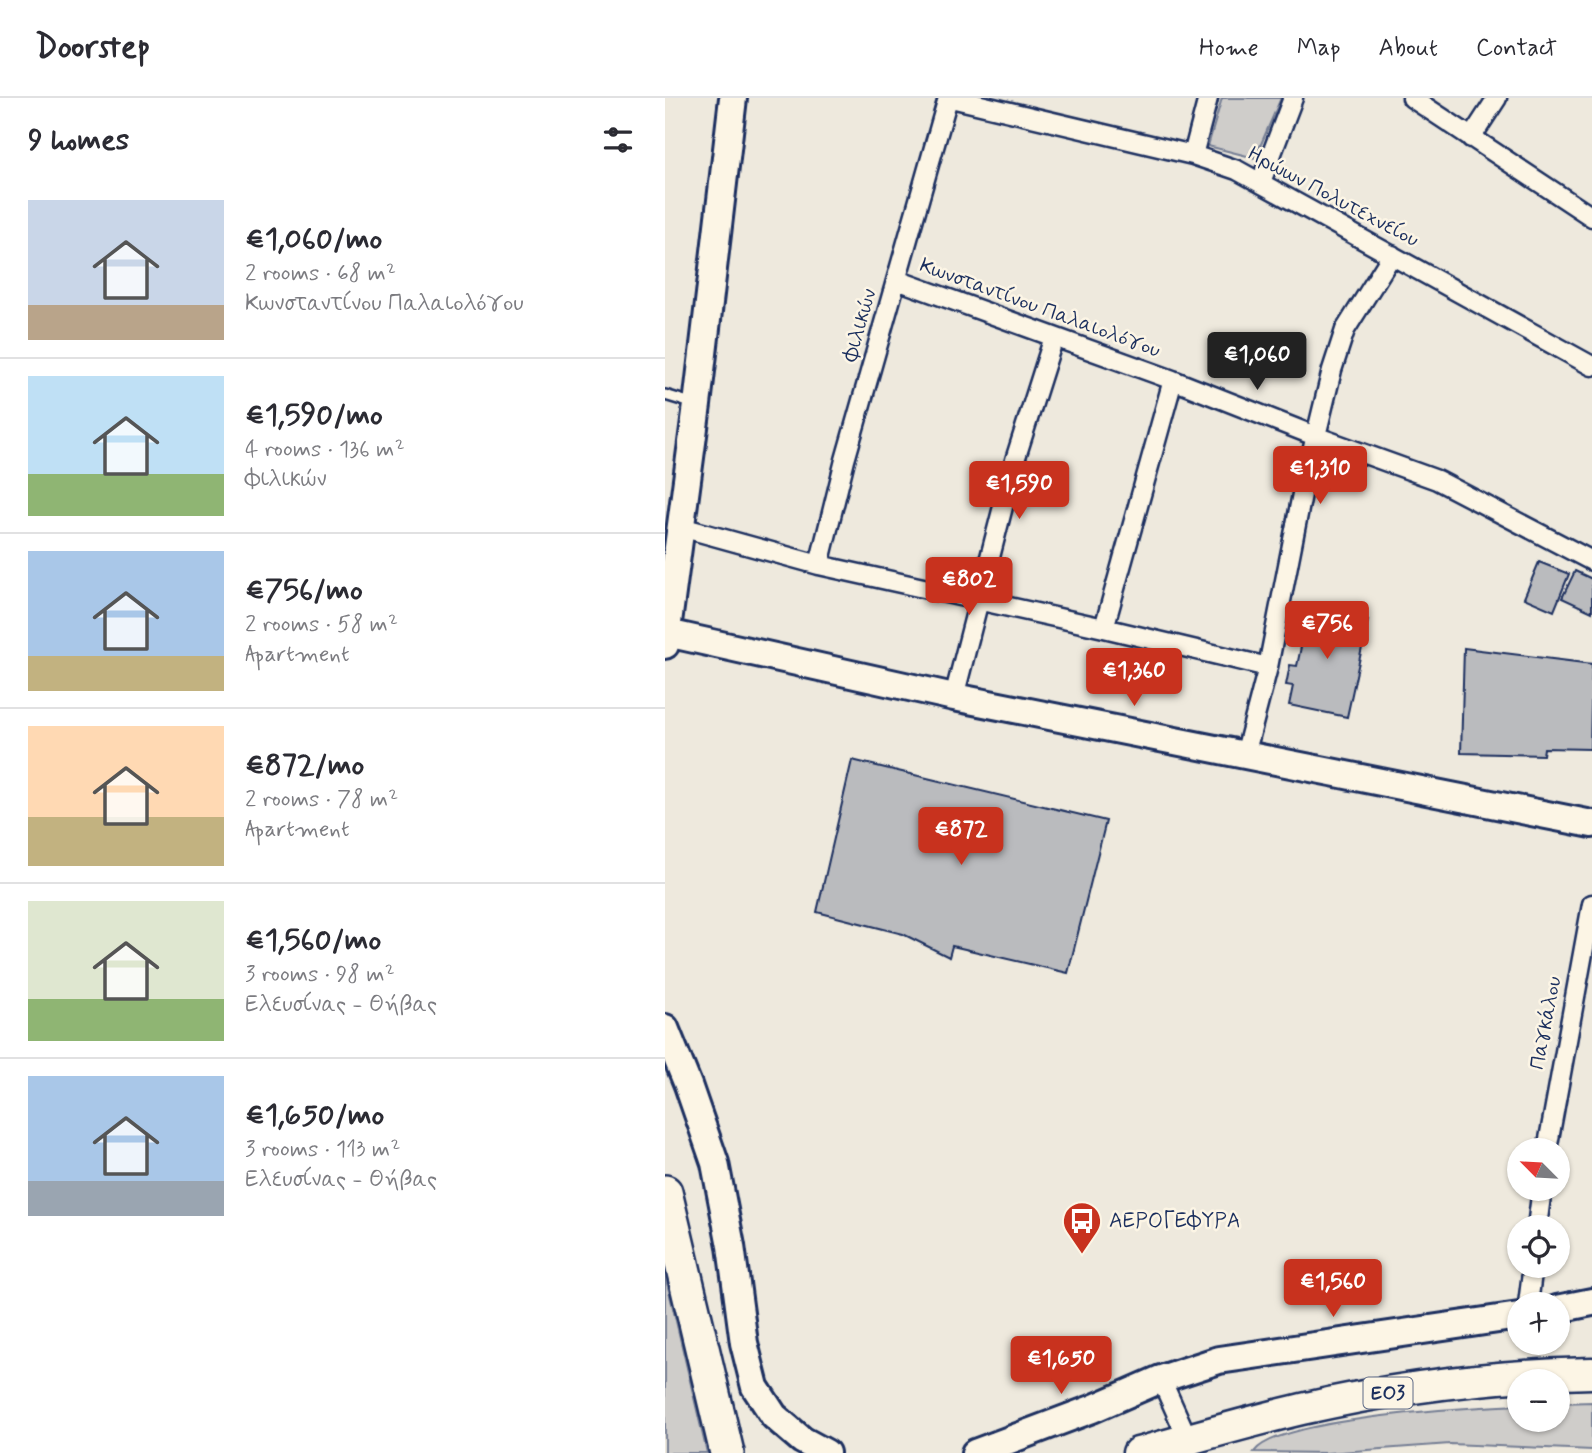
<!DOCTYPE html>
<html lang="en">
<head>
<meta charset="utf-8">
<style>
  :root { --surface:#fff; --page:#f2f2f3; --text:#2b2b33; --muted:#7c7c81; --line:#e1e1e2; --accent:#c8321e }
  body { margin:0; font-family:Mynerve,sans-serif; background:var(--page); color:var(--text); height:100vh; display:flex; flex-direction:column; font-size:26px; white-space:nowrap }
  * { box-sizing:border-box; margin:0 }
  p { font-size:23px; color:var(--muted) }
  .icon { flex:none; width:38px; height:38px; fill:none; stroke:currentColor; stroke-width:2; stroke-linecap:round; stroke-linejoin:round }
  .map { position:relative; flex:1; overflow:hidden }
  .side { display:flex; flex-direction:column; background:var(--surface); width:665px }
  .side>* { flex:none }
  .needle { width:46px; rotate:294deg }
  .tools { position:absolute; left:842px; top:1040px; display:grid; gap:14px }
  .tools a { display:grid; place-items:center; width:63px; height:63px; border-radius:50%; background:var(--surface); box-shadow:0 2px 5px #0004; font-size:35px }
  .price { position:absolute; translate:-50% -60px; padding:0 16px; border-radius:7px; background:var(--accent); color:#fff; font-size:23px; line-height:46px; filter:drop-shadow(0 2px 4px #0008) }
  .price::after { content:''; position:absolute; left:50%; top:42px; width:21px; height:16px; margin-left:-10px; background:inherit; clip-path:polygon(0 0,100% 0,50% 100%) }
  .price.on { background:#222; color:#fff }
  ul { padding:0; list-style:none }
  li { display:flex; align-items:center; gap:21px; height:175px; padding:0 28px }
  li+li { border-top:2px solid var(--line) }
  li span { display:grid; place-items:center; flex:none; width:196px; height:140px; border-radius:0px; color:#555 }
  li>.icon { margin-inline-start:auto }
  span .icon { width:84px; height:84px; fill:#fffc; stroke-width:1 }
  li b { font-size:30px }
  h2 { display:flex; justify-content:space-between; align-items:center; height:84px; padding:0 28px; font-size:30px }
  header { display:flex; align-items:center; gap:42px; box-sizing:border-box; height:98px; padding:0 35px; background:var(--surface); border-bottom:2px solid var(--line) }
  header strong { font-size:33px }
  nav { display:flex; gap:38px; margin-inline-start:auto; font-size:24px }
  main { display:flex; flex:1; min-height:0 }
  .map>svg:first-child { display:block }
</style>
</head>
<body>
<header>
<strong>Doorstep</strong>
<nav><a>Home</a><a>Map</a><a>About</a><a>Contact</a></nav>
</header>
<main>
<section class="side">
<h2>9 homes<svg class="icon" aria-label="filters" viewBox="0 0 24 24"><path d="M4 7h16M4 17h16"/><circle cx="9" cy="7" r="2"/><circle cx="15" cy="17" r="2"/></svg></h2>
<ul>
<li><span style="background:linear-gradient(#c9d6e8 75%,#b9a48a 0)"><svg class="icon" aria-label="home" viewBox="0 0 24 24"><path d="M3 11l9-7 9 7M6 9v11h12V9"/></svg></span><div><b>€1,060/mo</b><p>2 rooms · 68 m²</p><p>Κωνσταντίνου Παλαιολόγου</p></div></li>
<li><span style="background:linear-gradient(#bfe0f5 70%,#8fb573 0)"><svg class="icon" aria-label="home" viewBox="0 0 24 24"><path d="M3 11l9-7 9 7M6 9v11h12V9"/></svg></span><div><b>€1,590/mo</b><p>4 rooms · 136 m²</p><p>Φιλικών</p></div></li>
<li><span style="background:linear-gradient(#a9c7e8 75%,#c2b280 0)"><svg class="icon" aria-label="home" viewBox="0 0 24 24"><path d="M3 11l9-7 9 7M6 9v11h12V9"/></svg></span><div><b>€756/mo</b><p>2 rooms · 58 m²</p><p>Apartment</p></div></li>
<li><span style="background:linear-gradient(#ffd9b3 65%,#c2b280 0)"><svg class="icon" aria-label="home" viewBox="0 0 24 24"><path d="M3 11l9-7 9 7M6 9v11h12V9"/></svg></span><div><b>€872/mo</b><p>2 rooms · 78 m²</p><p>Apartment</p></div></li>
<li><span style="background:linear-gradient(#dfe7d0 70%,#8fb573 0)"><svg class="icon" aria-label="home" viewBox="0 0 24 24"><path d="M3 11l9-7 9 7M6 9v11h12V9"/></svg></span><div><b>€1,560/mo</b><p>3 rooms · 98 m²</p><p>Ελευσίνας - Θήβας</p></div></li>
<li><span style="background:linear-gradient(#a9c7e8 75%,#9aa5b1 0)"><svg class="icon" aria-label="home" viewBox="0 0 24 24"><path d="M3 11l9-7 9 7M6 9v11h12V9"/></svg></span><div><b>€1,650/mo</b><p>3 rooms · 113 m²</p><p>Ελευσίνας - Θήβας</p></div></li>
</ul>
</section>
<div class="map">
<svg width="927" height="1355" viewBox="0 0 927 1355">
  <rect width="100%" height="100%" fill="#eee9dd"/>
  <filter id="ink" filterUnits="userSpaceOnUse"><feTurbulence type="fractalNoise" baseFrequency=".0143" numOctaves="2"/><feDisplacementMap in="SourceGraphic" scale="14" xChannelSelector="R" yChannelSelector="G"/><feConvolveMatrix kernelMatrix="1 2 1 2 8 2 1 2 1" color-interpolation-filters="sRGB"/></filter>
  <g filter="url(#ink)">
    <path fill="#cfcdca" stroke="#757e94" stroke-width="2" d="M557,0h59l-26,60 -47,-12z
      M0,1176l42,179h-42z
      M927,1304v48l-142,-6 -123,9 -73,-1c24,-34 219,-45 265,-47v14h38l1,-16z"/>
    <path fill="#babbbe" stroke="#1b2f5e" stroke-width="2" d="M874,464l30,12 -15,37 -30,-13z
      M910,473l17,8v33l-30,-14z
      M637,508l66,14 -21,97 -58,-12 4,-19 -7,-1 4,-20 7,1 8,-38 -7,-2z
      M799,550l128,16 -2,85 -46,-1 -1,7 -82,-2z
      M187,662l254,61 -38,152 -116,-27 -3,11 -46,-23 -86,-22z"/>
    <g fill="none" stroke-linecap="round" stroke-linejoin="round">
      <g stroke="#1b2f5e" stroke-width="14">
        <path id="lane" d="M0,297l30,9"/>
      </g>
      <g stroke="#1b2f5e" stroke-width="23">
        <path id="street" d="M286,0l242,57 44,15 355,196
          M747,0l180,119
          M806,40l26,-40
          M528,57l15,-57
          M596,84l32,-84
          M232,182l276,100 142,56 122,44 155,81
          M16,429l138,38 285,63 164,39
          M154,467l26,-105 103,-362
          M439,530l69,-248
          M289,599l61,-237 39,-123
          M580,657l23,-88 35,-178 29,-119 13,-40 47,-75
          M882,1052l45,-246
          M872,1129l5,-39
          M863,1206l5,-39
          M496,1281l30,67"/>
      </g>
      <g stroke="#1b2f5e" stroke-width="32">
        <path id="secondary" d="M2,535l287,64 638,127
          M0,547l32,-240 36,-307
          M0,930l23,57 27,78 16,83 13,97 11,44 19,29 28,24 24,13
          M892,1211l35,-7
          M310,1355l117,-44 69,-30 58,-19 300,-44"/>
      </g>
      <g stroke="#1b2f5e" stroke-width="35">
        <path id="primary" d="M473,1355c55,-15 109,-31 164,-44 95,-22 193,-34 290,-36"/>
      </g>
      <g stroke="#1b2f5e" stroke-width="38">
        <path id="highway" d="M0,1094l62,261"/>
      </g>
      <use href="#lane" stroke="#fcf5e5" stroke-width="9"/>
      <use href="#street" stroke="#fcf5e5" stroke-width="18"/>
      <use href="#secondary" stroke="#fcf5e5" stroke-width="26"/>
      <use href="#primary" stroke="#fcf5e5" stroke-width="30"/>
      <use href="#highway" stroke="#fcf5e5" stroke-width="33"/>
    </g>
  </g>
  <defs>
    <g id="bus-pin" transform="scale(2.0125)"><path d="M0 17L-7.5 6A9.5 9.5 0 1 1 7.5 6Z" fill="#c8321e" stroke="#fcf5e5"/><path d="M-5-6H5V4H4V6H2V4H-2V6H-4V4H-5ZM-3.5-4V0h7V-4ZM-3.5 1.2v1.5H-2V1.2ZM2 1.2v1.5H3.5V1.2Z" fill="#fff"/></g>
  </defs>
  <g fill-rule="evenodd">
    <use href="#bus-pin" x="417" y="1123"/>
  </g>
  <g text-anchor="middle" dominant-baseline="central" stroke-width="5" stroke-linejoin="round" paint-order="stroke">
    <rect fill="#fcf5e5" stroke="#5e6a86" stroke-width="2" x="698.5" y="1279.5" width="49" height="31" rx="5"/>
    <g font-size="19" font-weight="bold" fill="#1b2f5e">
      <text x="723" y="1295">ΕΟ3</text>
    </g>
    <g font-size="21" fill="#1b2f5e" stroke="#fcf5e5">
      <text transform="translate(668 99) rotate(28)">Ηρώων Πολυτεχνείου</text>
      <text transform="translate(375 210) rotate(20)">Κωνσταντίνου Παλαιολόγου</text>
      <text transform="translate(195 227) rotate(-74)">Φιλικών</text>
      <text transform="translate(881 925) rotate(-79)">Παγκάλου</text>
    </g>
    <g font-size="21" fill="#1b2f5e" stroke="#fcf5e5" text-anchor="start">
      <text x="444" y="1123">ΑΕΡΟΓΕΦΥΡΑ</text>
    </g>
  </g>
</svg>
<div class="tools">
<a><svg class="needle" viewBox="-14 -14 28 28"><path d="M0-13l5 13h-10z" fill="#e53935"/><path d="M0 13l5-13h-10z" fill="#7c7c81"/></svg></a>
<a><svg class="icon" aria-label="locate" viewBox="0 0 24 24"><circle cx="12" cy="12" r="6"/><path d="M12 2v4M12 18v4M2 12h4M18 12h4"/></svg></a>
<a>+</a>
<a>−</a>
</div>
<b class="price on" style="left:592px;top:294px">€1,060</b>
<b class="price" style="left:655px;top:408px">€1,310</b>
<b class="price" style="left:354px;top:423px">€1,590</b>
<b class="price" style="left:304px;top:519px">€802</b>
<b class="price" style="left:662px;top:563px">€756</b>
<b class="price" style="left:469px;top:610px">€1,360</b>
<b class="price" style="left:296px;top:769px">€872</b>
<b class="price" style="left:668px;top:1221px">€1,560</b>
<b class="price" style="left:396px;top:1298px">€1,650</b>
</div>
</main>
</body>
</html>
